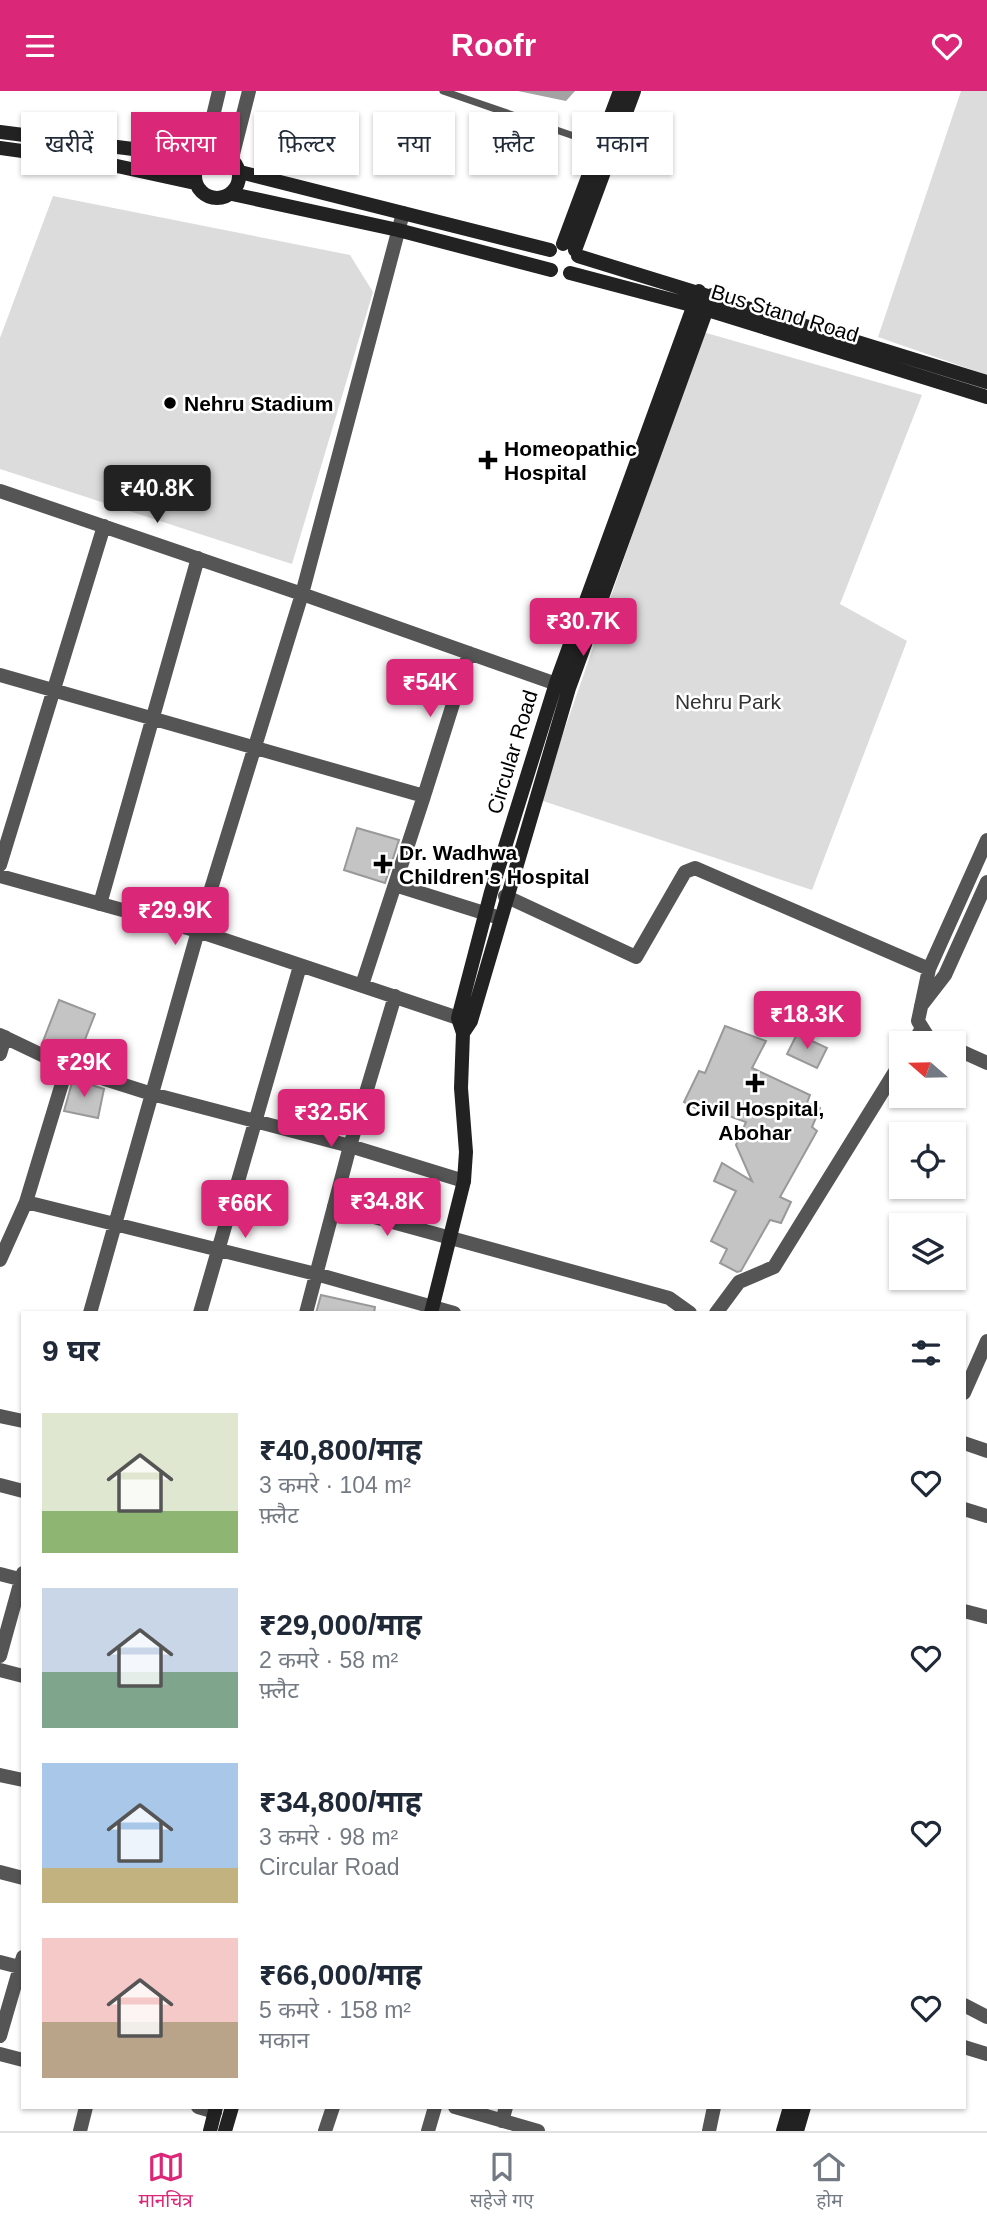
<!DOCTYPE html>
<html lang="hi">
<head>
<meta charset="utf-8">
<style>
  :root { --surface:#fff; --page:#f6f6f7; --text:#1f2937; --muted:#747a83; --line:#e0e1e3; --accent:#db2777 }
  body { margin:0; font-family:Arial,"Noto Sans Devanagari",sans-serif; background:var(--page); color:var(--text); height:100vh; display:flex; flex-direction:column; font-size:26px; white-space:nowrap }
  * { box-sizing:border-box; margin:0 }
  p { font-size:23px; color:var(--muted) }
  .icon { flex:none; width:38px; height:38px; fill:none; stroke:currentColor; stroke-width:2; stroke-linecap:round; stroke-linejoin:round }
  .map { position:relative; flex:1; overflow:hidden }
  .details { position:absolute; left:21px; top:1220px; width:945px; height:798px; display:flex; flex-direction:column; background:var(--surface); border-radius:0px; box-shadow:0 2px 5px #0004 }
  .details>* { flex:none }
  .guide { position:absolute; left:21px; top:21px; width:945px; height:63px; display:flex; gap:14px }
  .needle { width:46px; rotate:290deg }
  .tools { position:absolute; left:889px; top:940px; display:grid; gap:14px }
  .tools a { display:grid; place-items:center; width:77px; height:77px; border-radius:0px; background:var(--surface); box-shadow:0 2px 5px #0004; font-size:35px }
  .price { position:absolute; translate:-50% -60px; padding:0 16px; border-radius:7px; background:var(--accent); color:#fff; font-size:23px; line-height:46px; filter:drop-shadow(0 2px 4px #0008) }
  .price::after { content:''; position:absolute; left:50%; top:42px; width:21px; height:16px; margin-left:-10px; background:inherit; clip-path:polygon(0 0,100% 0,50% 100%) }
  .price.current { background:#222; color:#fff }
  ul { padding:0; list-style:none }
  li { display:flex; align-items:center; gap:21px; height:175px; padding:0 21px }
  li span { display:grid; place-items:center; flex:none; width:196px; height:140px; border-radius:0px; color:#555 }
  li>.icon { margin-inline-start:auto }
  span .icon { width:84px; height:84px; fill:#fffc; stroke-width:1 }
  li b { font-size:30px }
  h2 { display:flex; justify-content:space-between; align-items:center; height:84px; padding:0 21px; font-size:30px }
  .chip { padding:0 24px; border-radius:0px; background:var(--surface); box-shadow:0 2px 5px #0004; font-size:24px; line-height:63px }
  .chip.current { background:var(--accent); color:#fff }
  header { display:flex; justify-content:space-between; align-items:center; height:91px; padding:0 21px; background:var(--accent); color:#fff; font-size:32px; font-weight:600 }
  .tab-bar { display:flex; justify-content:space-around; align-items:center; height:98px; border-top:2px solid var(--line); background:var(--surface); font-size:19px; color:var(--muted) }
  .tab-bar a { display:grid; justify-items:center; gap:4px }
  .tab-bar .current { color:var(--accent) }
  .map>svg:first-child { display:block }
</style>
</head>
<body>
<header><svg class="icon" aria-label="menu" viewBox="0 0 24 24"><path d="M4 6h16M4 12h16M4 18h16"/></svg>Roofr<svg class="icon" aria-label="heart" viewBox="0 0 24 24"><path d="M12 20l-8-8c-3-5 5-10 8-4 3-6 11-1 8 4z"/></svg></header>
<div class="map">
<svg width="987" height="2040" viewBox="0 0 987 2040">
  <rect width="100%" height="100%" fill="#fff"/>
  <path fill="#dcdcdc" d="M961,0h26v284l-109,-38z
    M53,105l297,59 23,37 -81,272 -292,-95v-131z
    M703,241l219,63 -82,209 67,37 -95,249 -272,-90z"/>
  <path fill="#a3a3a3" d="M518,0h57l-9,10z"/>
  <path fill="#c4c4c4" stroke="#999" stroke-width="2" d="M357,737l42,12 -14,43 -41,-13z
    M59,909l36,14 -18,46 -35,-16z
    M725,935l41,15 -14,27 58,27 -3,8 13,5 -8,19 5,4 -37,66 11,5 -10,21 -11,-3 -29,51 -4,1 -17,-9 7,-14 -16,-8 25,-50 -22,-10 8,-18 30,18 -16,-36 10,-23 -31,-11 -3,6 -28,-15 15,-31 6,2z
    M797,943l30,14 -10,20 -30,-14z
    M73,988l31,10 -6,29 -34,-7z
    M321,1204l54,12 -1,6h-58z"/>
  <g fill="none" stroke-linecap="round" stroke-linejoin="round">
    <path stroke="#555" stroke-width="7" d="M443,0l157,54"/>
    <path stroke="#555" stroke-width="14" d="M203,67l16,-67
      M232,67l17,-67
      M403,122l-101,381 263,93
      M0,400l302,103 -104,337 -108,382
      M0,584l424,121 -62,189
      M424,705l45,-143
      M0,774l104,-339
      M0,785l198,55 260,87
      M395,794l105,33
      M505,805l131,61 49,-85 10,-4 234,101
      M100,813l98,-346
      M921,915l24,-31 42,-93
      M0,944l67,32 85,27 198,52 114,35
      M913,952l8,-13
      M942,952l-14,-6 -10,-16 11,-52 58,-129
      M954,957l33,15
      M0,963l5,-17
      M26,1111l290,72 138,39
      M334,1115l335,92 21,15
      M0,1169l26,-58 41,-135
      M200,1222l100,-347
      M306,1222l44,-167 45,-150
      M716,1222l23,-31 35,-15 127,-205
      M964,1302l23,-52
      M0,1325l23,5
      M964,1352l23,8
      M0,1394l23,6
      M964,1418l23,7
      M0,1483l23,6
      M964,1520l23,6
      M0,1565l23,-83
      M0,1579l23,6
      M0,1684l23,5
      M0,1781l23,6
      M0,1871l23,6
      M964,1914l23,12
      M0,1945l23,-79
      M964,1956l23,7
      M0,1963l23,6
      M198,2016l17,5
      M455,2016l83,24
      M502,2030l4,-14
      M80,2040l6,-24
      M325,2040l8,-24
      M428,2040l7,-24
      M709,2040l5,-24"/>
    <path stroke="#222" stroke-width="14" d="M0,41l203,26
      M0,57l94,13 101,22
      M195 85a22 22 0 1 1 44 0a22 22 0 1 1-44 0Z
      M240,81l310,78
      M232,103l166,36 153,40
      M563,153l57,-153
      M575,159l59,-159
      M578,165l409,126
      M570,182l125,33 292,91
      M463,942l8,-12 98,-333 143,-393
      M431,1222l33,-132 2,-29 -5,-64 2,-55 -5,-15 33,-126 65,-209 143,-392
      M210,2040l6,-24
      M225,2040l7,-24
      M783,2040l7,-24
      M797,2040l7,-24"/>
  </g>
  <g fill="#000" stroke="#fff" stroke-width="2.5">
    <circle cx="170" cy="312" r="7"/>
    <path d="M484.5 358.5h7v7h7v7h-7v7h-7v-7h-7v-7h7z"/>
    <path d="M379.5 762.5h7v7h7v7h-7v7h-7v-7h-7v-7h7z"/>
    <path d="M751.5 981.5h7v7h7v7h-7v7h-7v-7h-7v-7h7z"/>
  </g>
  <g text-anchor="middle" dominant-baseline="central" stroke-width="5" stroke-linejoin="round" paint-order="stroke">
    <g font-size="21" fill="#000" stroke="#fff">
      <text transform="translate(785 222) rotate(17)">Bus Stand Road</text>
      <text transform="translate(512 661) rotate(-73)">Circular Road</text>
    </g>
    <g font-size="21" font-weight="bold" fill="#000" stroke="#fff" text-anchor="start">
      <text x="184" y="312">Nehru Stadium</text>
      <text x="504" y="357">Homeopathic<tspan x="504" dy="24">Hospital</tspan></text>
      <text x="399" y="761">Dr. Wadhwa<tspan x="399" dy="24">Children's Hospital</tspan></text>
      <text x="755" y="1017" text-anchor="middle">Civil Hospital,<tspan x="755" dy="24">Abohar</tspan></text>
    </g>
    <g font-size="21" fill="#333" stroke="#fff">
      <text x="728" y="610">Nehru Park</text>
    </g>
  </g>
</svg>
<div class="tools">
<a><svg class="needle" viewBox="-14 -14 28 28"><path d="M0-13l5 13h-10z" fill="#e53935"/><path d="M0 13l5-13h-10z" fill="#747a83"/></svg></a>
<a><svg class="icon" aria-label="locate" viewBox="0 0 24 24"><circle cx="12" cy="12" r="6"/><path d="M12 2v4M12 18v4M2 12h4M18 12h4"/></svg></a>
<a><svg class="icon" aria-label="layers" viewBox="0 0 24 24"><path d="M12 4l9 5-9 5-9-5zM3 14l9 5 9-5"/></svg></a>
</div>
<b class="price current" style="left:157px;top:434px">₹40.8K</b>
<b class="price" style="left:583px;top:567px">₹30.7K</b>
<b class="price" style="left:430px;top:628px">₹54K</b>
<b class="price" style="left:175px;top:856px">₹29.9K</b>
<b class="price" style="left:807px;top:960px">₹18.3K</b>
<b class="price" style="left:84px;top:1008px">₹29K</b>
<b class="price" style="left:331px;top:1058px">₹32.5K</b>
<b class="price" style="left:387px;top:1147px">₹34.8K</b>
<b class="price" style="left:245px;top:1149px">₹66K</b>
<div class="guide">
<a class="chip">खरीदें</a>
<a class="chip current">किराया</a>
<a class="chip">फ़िल्टर</a>
<a class="chip">नया</a>
<a class="chip">फ़्लैट</a>
<a class="chip">मकान</a>
</div>
<section class="details">
<h2>9 घर<svg class="icon" aria-label="filters" viewBox="0 0 24 24"><path d="M4 7h16M4 17h16"/><circle cx="9" cy="7" r="2"/><circle cx="15" cy="17" r="2"/></svg></h2>
<ul>
<li><span style="background:linear-gradient(#dfe7d0 70%,#8fb573 0)"><svg class="icon" aria-label="home" viewBox="0 0 24 24"><path d="M3 11l9-7 9 7M6 9v11h12V9"/></svg></span><div><b>₹40,800/माह</b><p>3 कमरे · 104 m²</p><p>फ़्लैट</p></div><svg class="icon" aria-label="heart" viewBox="0 0 24 24"><path d="M12 20l-8-8c-3-5 5-10 8-4 3-6 11-1 8 4z"/></svg></li>
<li><span style="background:linear-gradient(#c9d6e8 60%,#7fa58c 0)"><svg class="icon" aria-label="home" viewBox="0 0 24 24"><path d="M3 11l9-7 9 7M6 9v11h12V9"/></svg></span><div><b>₹29,000/माह</b><p>2 कमरे · 58 m²</p><p>फ़्लैट</p></div><svg class="icon" aria-label="heart" viewBox="0 0 24 24"><path d="M12 20l-8-8c-3-5 5-10 8-4 3-6 11-1 8 4z"/></svg></li>
<li><span style="background:linear-gradient(#a9c7e8 75%,#c2b280 0)"><svg class="icon" aria-label="home" viewBox="0 0 24 24"><path d="M3 11l9-7 9 7M6 9v11h12V9"/></svg></span><div><b>₹34,800/माह</b><p>3 कमरे · 98 m²</p><p>Circular Road</p></div><svg class="icon" aria-label="heart" viewBox="0 0 24 24"><path d="M12 20l-8-8c-3-5 5-10 8-4 3-6 11-1 8 4z"/></svg></li>
<li><span style="background:linear-gradient(#f6c9c9 60%,#b9a48a 0)"><svg class="icon" aria-label="home" viewBox="0 0 24 24"><path d="M3 11l9-7 9 7M6 9v11h12V9"/></svg></span><div><b>₹66,000/माह</b><p>5 कमरे · 158 m²</p><p>मकान</p></div><svg class="icon" aria-label="heart" viewBox="0 0 24 24"><path d="M12 20l-8-8c-3-5 5-10 8-4 3-6 11-1 8 4z"/></svg></li>
</ul>
</section>
</div>
<nav class="tab-bar">
<a class="current"><svg class="icon" aria-label="map" viewBox="0 0 24 24"><path d="M3 6l6-2 6 2 6-2v14l-6 2-6-2-6 2zM9 4v14M15 6v14"/></svg>मानचित्र</a>
<a><svg class="icon" aria-label="saved" viewBox="0 0 24 24"><path d="M7 4h10v16l-5-4-5 4z"/></svg>सहेजे गए</a>
<a><svg class="icon" aria-label="home" viewBox="0 0 24 24"><path d="M3 11l9-7 9 7M6 9v11h12V9"/></svg>होम</a>
</nav>
</body>
</html>
